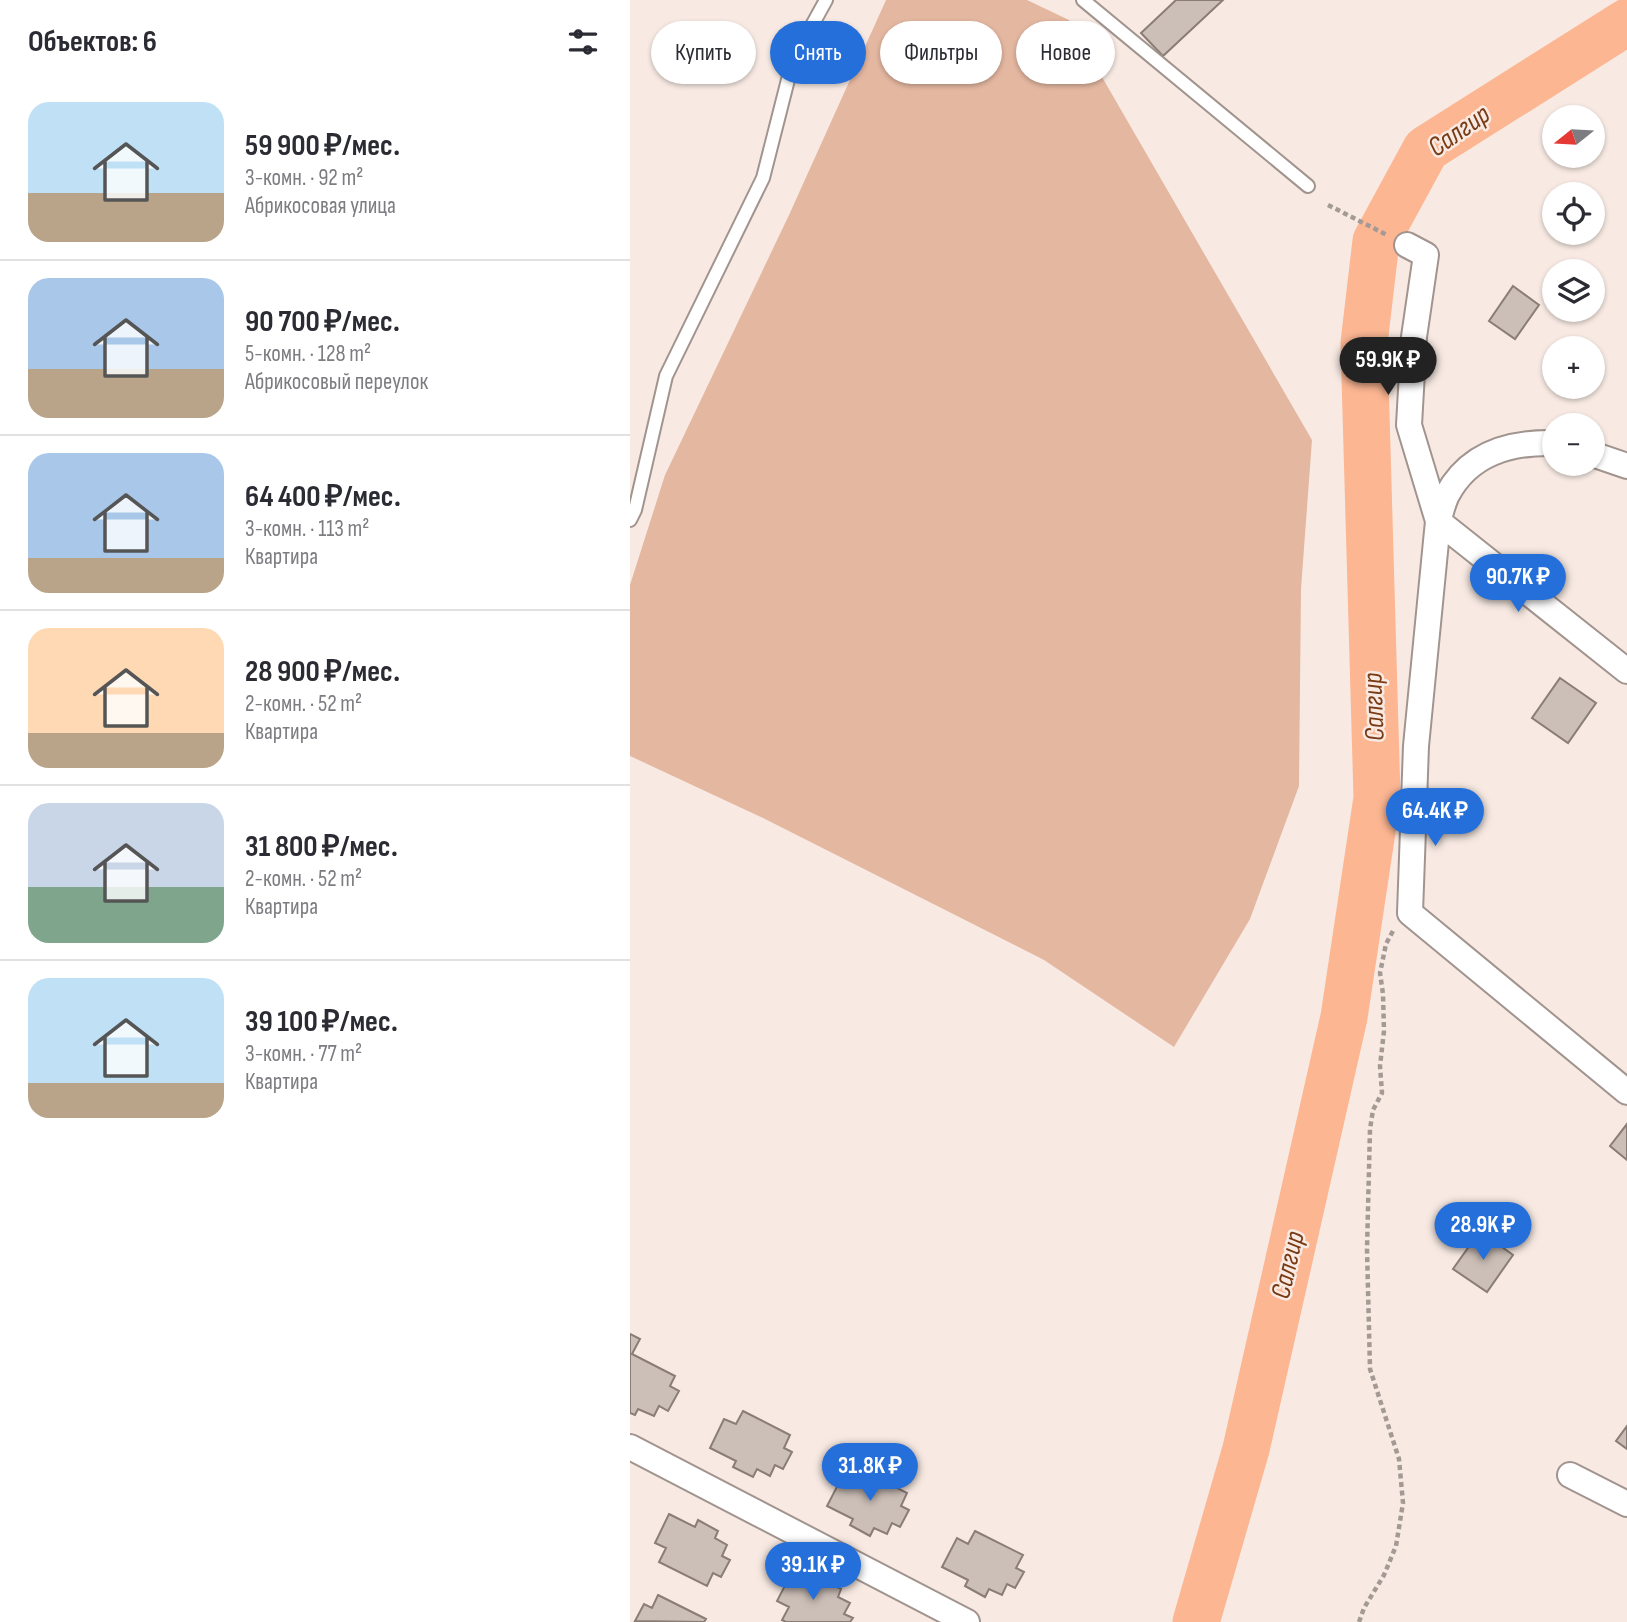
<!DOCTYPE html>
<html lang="ru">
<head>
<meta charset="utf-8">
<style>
  :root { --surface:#fff; --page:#f2f2f3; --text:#2b2b33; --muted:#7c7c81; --line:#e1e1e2; --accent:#246fda }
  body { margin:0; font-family:"Sofia Sans Condensed",sans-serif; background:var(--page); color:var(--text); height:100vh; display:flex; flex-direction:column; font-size:26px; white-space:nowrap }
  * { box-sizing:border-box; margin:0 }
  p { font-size:23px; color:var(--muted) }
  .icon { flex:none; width:38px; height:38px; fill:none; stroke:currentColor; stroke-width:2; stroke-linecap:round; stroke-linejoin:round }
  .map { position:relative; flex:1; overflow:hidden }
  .panel { display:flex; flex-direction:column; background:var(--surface); width:630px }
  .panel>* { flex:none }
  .guide { position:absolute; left:21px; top:21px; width:665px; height:63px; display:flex; gap:14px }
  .needle { width:46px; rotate:252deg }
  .buttons { position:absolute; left:912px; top:105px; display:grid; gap:14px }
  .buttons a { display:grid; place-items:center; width:63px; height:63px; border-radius:50%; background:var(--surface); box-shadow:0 2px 5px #0004; font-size:35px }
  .price { position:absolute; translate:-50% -60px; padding:0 16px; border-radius:24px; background:var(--accent); color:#fff; font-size:23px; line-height:46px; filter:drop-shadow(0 2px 4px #0008) }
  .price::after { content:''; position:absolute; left:50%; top:42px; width:21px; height:16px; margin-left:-10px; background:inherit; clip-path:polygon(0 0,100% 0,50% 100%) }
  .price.on { background:#222; color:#fff }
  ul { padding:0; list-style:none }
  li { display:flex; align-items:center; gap:21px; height:175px; padding:0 28px }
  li+li { border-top:2px solid var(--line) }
  li span { display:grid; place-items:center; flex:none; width:196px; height:140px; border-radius:21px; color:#555 }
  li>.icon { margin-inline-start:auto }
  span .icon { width:84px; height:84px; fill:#fffc; stroke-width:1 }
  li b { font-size:30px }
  h2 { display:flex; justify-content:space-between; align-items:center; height:84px; padding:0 28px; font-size:30px }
  .pill { padding:0 24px; border-radius:32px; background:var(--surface); box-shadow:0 2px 5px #0004; font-size:24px; line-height:63px }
  .pill.on { background:var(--accent); color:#fff }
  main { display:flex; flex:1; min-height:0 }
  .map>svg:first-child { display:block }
</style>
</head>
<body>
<main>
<section class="panel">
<h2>Объектов: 6<svg class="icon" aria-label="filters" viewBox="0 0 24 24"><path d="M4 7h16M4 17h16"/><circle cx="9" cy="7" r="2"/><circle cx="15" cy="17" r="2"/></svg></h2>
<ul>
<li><span style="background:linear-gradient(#bfe0f5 65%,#b9a48a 0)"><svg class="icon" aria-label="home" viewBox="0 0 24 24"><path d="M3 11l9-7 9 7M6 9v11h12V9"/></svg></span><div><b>59 900 ₽/мес.</b><p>3-комн. · 92 m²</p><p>Абрикосовая улица</p></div></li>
<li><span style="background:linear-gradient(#a9c7e8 65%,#b9a48a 0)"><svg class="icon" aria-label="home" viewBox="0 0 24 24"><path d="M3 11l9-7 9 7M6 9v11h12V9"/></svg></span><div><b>90 700 ₽/мес.</b><p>5-комн. · 128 m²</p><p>Абрикосовый переулок</p></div></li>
<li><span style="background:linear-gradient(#a9c7e8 75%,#b9a48a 0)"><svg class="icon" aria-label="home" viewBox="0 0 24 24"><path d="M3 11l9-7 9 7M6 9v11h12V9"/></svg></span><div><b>64 400 ₽/мес.</b><p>3-комн. · 113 m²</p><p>Квартира</p></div></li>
<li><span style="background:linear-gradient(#ffd9b3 75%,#b9a48a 0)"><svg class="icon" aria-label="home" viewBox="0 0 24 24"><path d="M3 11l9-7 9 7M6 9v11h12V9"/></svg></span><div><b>28 900 ₽/мес.</b><p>2-комн. · 52 m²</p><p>Квартира</p></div></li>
<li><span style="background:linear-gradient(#c9d6e8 60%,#7fa58c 0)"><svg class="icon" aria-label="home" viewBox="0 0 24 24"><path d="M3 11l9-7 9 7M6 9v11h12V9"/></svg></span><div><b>31 800 ₽/мес.</b><p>2-комн. · 52 m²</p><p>Квартира</p></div></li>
<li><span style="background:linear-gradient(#bfe0f5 75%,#b9a48a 0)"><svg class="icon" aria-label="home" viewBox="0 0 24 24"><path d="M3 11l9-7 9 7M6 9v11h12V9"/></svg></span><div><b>39 100 ₽/мес.</b><p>3-комн. · 77 m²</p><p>Квартира</p></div></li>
</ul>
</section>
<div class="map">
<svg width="997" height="1622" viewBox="0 0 997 1622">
  <rect width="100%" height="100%" fill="#f8eae3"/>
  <path fill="#e4b7a1" d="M256,0h141l42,20 243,420 -11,149 -2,197 -49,133 -76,128 -130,-87 -279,-141 -135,-63v-171l35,-110 124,-260z"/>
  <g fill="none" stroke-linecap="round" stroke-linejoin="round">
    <path stroke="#fcb692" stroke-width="47" d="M566,1622l50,-173 98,-432 33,-219 -13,-455 12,-102 50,-92 201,-127"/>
  </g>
  <path fill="#ccbfb8" stroke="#897d76" stroke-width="2" d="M546,0h47l-60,56 -22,-23z
    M883,286l26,19 -24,34 -26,-18z
    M930,678l36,25 -28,40 -36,-25z
    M997,1124v36l-17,-14z
    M850,1231l33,24 -26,37 -34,-23z
    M0,1334l10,5 -8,15 43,22 -5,10 9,5 -11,20 -9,-5 -5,10 -16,-7 -3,6 -5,-2z
    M113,1411l47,24 -6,13 8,4 -9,17 -8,-4 -5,11 -13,-7 -4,8 -20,-10 3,-6 -26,-13 14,-29 12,5z
    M997,1426v23l-11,-8z
    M230,1469l47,24 -6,13 8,4 -9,17 -8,-4 -5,11 -13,-6 -4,8 -20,-11 3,-6 -26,-13 15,-29 11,6z
    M39,1514l26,13 3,-7 20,11 -3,7 12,7 -5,11 8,4 -9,17 -8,-4 -6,13 -48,-24 7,-14 -11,-5z
    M345,1531l48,24 -7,13 8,4 -9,16 -8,-4 -5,11 -13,-6 -4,8 -20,-11 3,-6 -26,-13 15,-29 11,6z
    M162,1572l26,13 3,-6 20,10 -3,8 12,6 -6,11 9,4 -3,4h-64l-4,-2 7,-13 -12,-6z
    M28,1595l48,24 -2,3 -69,-1 9,-17 8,4z"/>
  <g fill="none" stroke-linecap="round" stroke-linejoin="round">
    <g stroke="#a1948e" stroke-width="16">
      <path id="lane" d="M453,0l225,186
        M0,520l5,-10 31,-134 97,-198 30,-118 33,-60"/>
    </g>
    <g stroke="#a1948e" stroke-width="28">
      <path id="street" d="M777,245l19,10 -12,82 -5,88 29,96 -22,225 -6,167 217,179
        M962,454l35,12
        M808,521l189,150
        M808,521c3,-8 5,-18 9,-26 22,-42 63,-53 107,-52
        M0,1447l337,175
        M940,1475l57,29"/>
    </g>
    <path stroke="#a49a95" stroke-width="4.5" stroke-dasharray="5 3.5" stroke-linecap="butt" d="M698,205l59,30
      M729,1622l5,-14 20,-33 12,-29 7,-43 -4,-44 -29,-90 -3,-120 3,-120 3,-19 9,-17 -2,-27 4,-35 -1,-37 -3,-21 6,-29 8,-15"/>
    <use href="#lane" stroke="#fff" stroke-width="12"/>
    <use href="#street" stroke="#fff" stroke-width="24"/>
  </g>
  <g text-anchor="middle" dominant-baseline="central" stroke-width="5" stroke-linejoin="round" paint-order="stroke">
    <g font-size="28" font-style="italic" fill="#793b15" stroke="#f8eae3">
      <text transform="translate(829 131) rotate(-35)">Салгир</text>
      <text transform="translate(744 707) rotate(-92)">Салгир</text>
      <text transform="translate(658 1265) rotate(-77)">Салгир</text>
    </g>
  </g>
</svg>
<div class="buttons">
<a><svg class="needle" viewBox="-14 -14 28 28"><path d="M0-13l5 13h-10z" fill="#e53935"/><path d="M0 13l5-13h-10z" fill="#7c7c81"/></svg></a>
<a><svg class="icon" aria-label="locate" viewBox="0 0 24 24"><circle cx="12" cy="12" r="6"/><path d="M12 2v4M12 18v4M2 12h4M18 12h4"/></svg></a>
<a><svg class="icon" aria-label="layers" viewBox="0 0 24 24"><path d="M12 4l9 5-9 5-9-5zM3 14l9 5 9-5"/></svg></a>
<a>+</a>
<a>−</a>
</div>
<b class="price on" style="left:758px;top:397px">59.9K ₽</b>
<b class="price" style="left:888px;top:614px">90.7K ₽</b>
<b class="price" style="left:805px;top:848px">64.4K ₽</b>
<b class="price" style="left:853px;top:1262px">28.9K ₽</b>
<b class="price" style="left:240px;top:1503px">31.8K ₽</b>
<b class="price" style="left:183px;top:1602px">39.1K ₽</b>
<div class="guide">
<a class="pill">Купить</a>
<a class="pill on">Снять</a>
<a class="pill">Фильтры</a>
<a class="pill">Новое</a>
</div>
</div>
</main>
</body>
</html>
